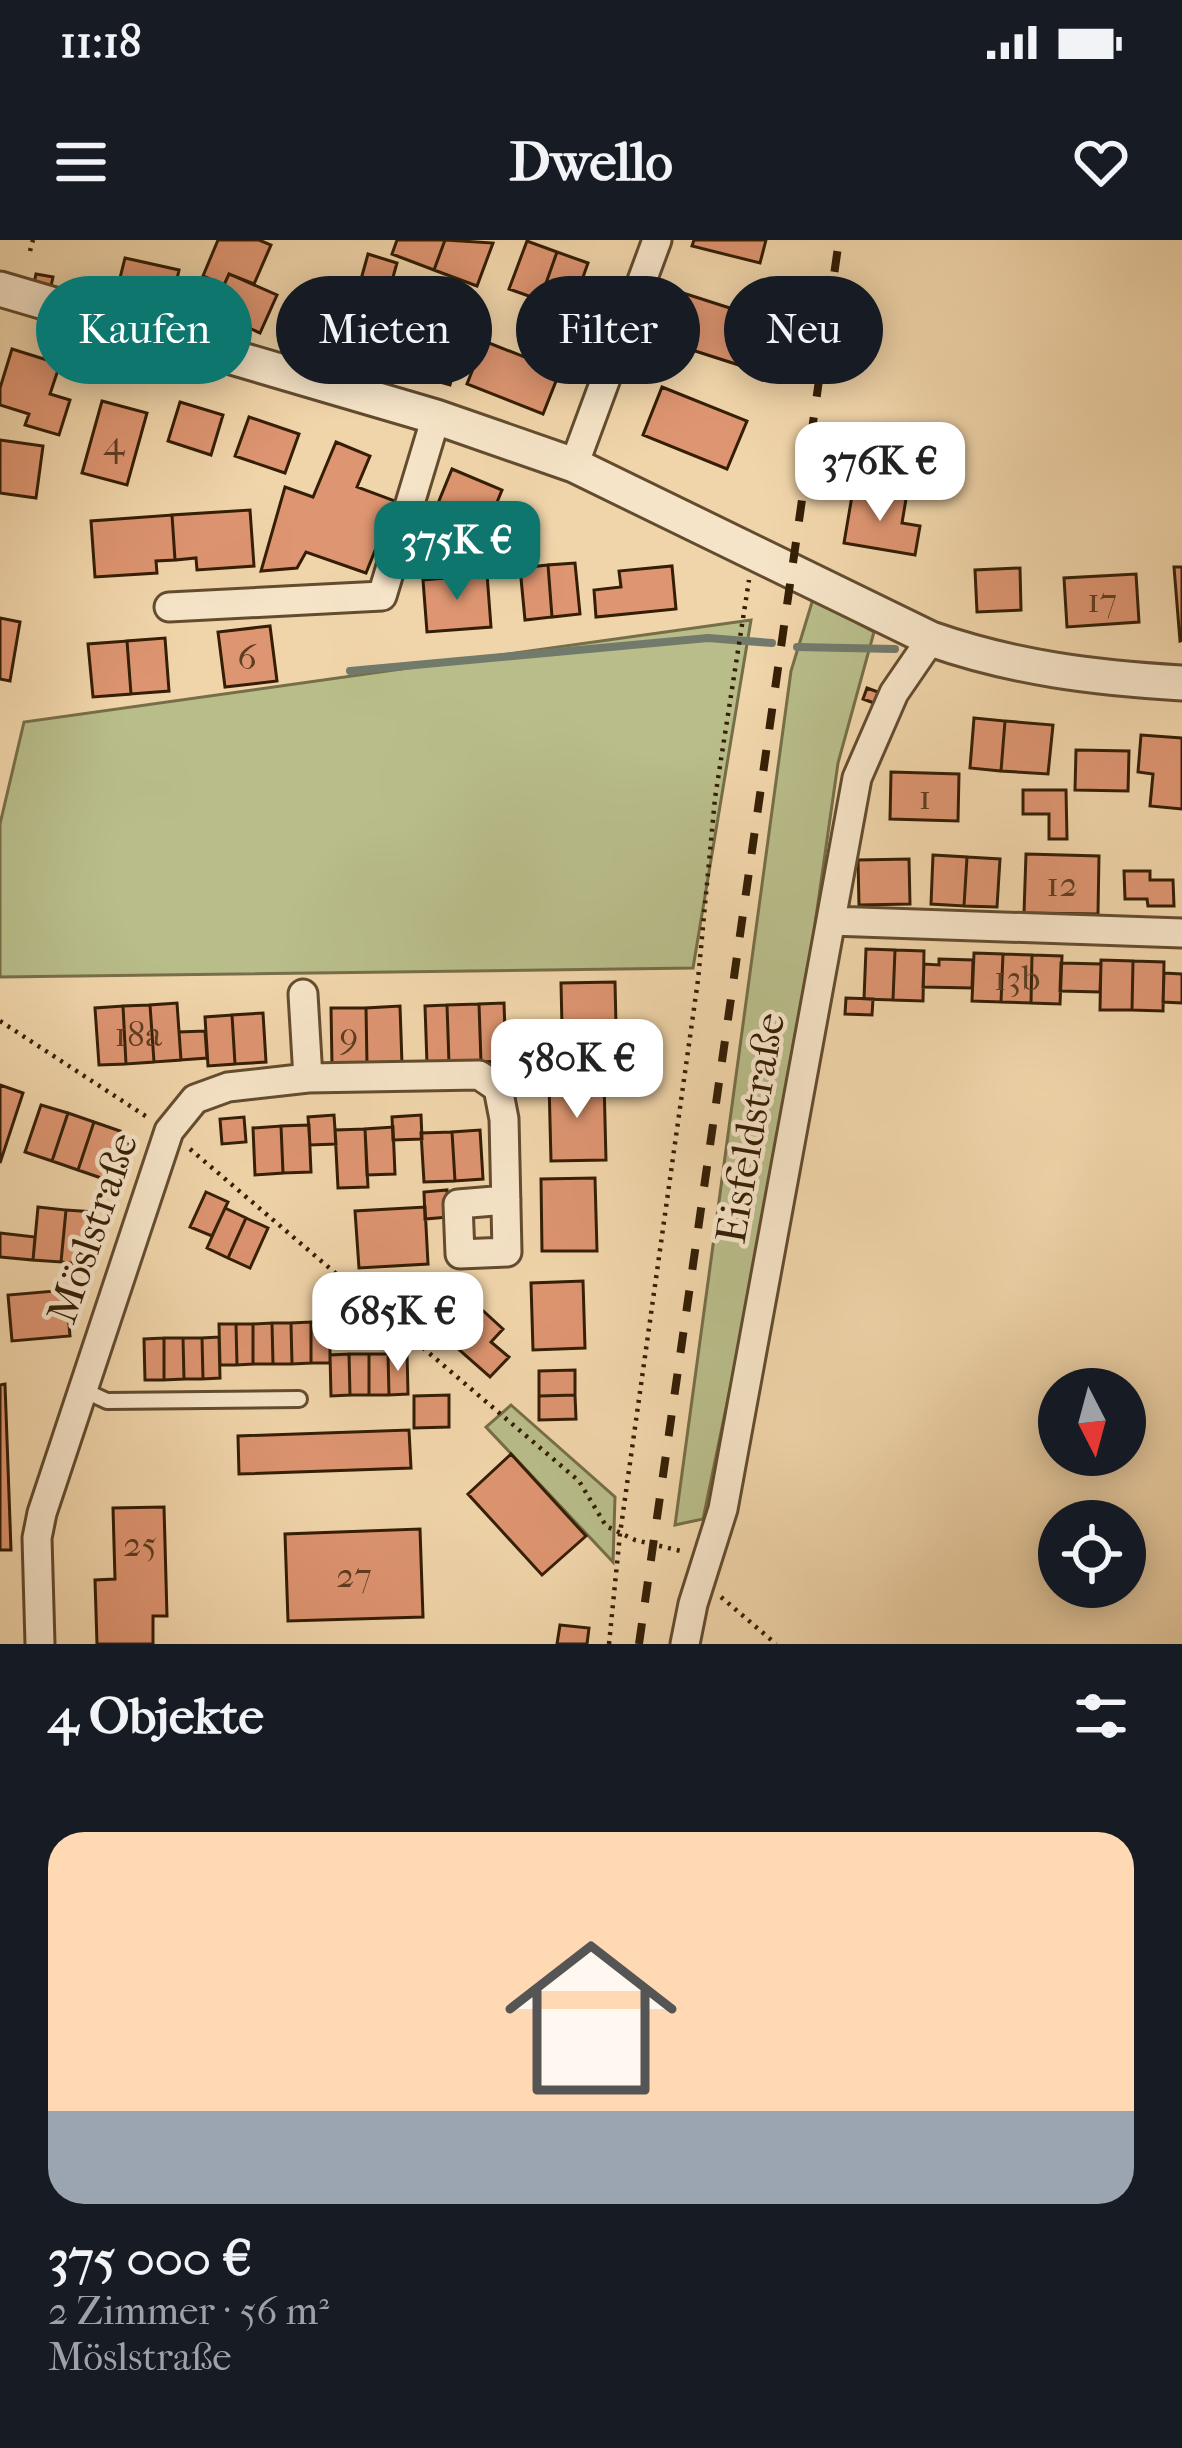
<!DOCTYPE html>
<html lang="de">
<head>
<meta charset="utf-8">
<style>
  :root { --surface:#171b24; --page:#20242c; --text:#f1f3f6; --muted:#9ea1a6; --line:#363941; --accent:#0f766e }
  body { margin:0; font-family:"IM FELL French Canon",serif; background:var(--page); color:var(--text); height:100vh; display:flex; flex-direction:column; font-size:45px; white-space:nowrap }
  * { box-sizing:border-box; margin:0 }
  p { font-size:39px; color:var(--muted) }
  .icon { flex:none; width:66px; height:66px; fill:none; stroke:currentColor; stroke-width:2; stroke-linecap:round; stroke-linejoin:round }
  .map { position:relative; height:1404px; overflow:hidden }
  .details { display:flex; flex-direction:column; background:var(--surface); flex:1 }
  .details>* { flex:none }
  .banner { position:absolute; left:36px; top:36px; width:1110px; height:108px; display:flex; gap:24px }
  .needle { width:78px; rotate:174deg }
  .buttons { position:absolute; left:1038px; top:1128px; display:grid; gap:24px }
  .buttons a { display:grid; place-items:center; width:108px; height:108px; border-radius:50%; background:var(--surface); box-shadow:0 6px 30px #0003; font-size:60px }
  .price { position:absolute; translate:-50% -102px; padding:0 27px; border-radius:24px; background:#fff; color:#222; font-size:39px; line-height:78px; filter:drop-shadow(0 3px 6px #0008) }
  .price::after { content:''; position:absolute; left:50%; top:72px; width:36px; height:27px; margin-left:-18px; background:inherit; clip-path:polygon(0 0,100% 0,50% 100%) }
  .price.on { background:var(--accent); color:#fff }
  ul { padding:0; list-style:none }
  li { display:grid; align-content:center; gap:24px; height:636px; padding:0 48px }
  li+li { border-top:3px solid var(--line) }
  li span { display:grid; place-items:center; height:372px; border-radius:36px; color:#555 }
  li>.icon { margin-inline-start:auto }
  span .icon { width:216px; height:216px; fill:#fffc; stroke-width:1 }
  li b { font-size:51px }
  h2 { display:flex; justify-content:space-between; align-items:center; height:144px; padding:0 48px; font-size:51px }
  .tag { padding:0 42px; border-radius:54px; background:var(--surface); box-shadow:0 6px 30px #0003; font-size:42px; line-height:108px }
  .tag.on { background:var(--accent); color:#fff }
  .status { display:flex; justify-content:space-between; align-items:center; height:84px; padding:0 60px; background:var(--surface); direction:ltr }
  .status svg { height:33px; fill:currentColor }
  header { display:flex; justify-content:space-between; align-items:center; height:156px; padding:0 48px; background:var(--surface); font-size:54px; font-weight:700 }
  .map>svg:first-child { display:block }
</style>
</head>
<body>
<div class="status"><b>11:18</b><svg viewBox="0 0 49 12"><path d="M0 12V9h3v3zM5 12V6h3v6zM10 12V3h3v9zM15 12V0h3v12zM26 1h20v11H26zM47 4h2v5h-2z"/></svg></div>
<header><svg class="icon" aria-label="menu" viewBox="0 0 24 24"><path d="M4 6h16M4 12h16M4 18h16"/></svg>Dwello<svg class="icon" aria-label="heart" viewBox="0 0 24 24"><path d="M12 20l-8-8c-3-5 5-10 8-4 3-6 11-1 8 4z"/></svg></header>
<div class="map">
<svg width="1182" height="1404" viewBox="0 0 1182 1404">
  <rect width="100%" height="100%" fill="#f1d5aa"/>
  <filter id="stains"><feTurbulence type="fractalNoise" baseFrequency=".00167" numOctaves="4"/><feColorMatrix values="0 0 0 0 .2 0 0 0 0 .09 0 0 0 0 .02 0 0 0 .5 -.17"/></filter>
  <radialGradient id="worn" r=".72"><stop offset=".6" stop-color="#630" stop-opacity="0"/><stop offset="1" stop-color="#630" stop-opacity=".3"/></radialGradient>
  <path fill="#b8bd8a" stroke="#766e48" stroke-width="3" d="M813,359l61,33 -36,131 -36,252 -43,234 -56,270 -28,6 116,-854z
    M751,380l-58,348 -693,9v-153l24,-102z
    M511,1165l104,92 -2,65 -127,-135z"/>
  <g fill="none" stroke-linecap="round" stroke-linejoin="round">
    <path stroke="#727a6c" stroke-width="8" d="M797,407l98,2
      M350,431l358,-33 64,5"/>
  </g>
  <path fill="#de9571" stroke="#341e05" stroke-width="3" d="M218,0h41l12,5 -17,39 -25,-10 -5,11 -21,-9z
    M397,0h48l-11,30 -42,-16z
    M445,0l48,3 -16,43 -43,-16z
    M694,0h72l-6,23 -68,-17z
    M527,1l30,11 -17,48 -31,-11z
    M557,12l31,11 -17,48 -31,-11z
    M368,14l29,9 -17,60 17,4 -10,33 -45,-12z
    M125,18l54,12 -9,40 -55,-12z
    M36,34l17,3 -2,9 -17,-3z
    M229,34l48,21 -17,38 -48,-22z
    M683,53l75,24 -16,49 -75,-24z
    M298,64l52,16 -11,35 -52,-16z
    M422,91l40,12 -12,42 -39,-11z
    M484,101l76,30 -17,43 -76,-30z
    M12,109l48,15 -10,30 20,6 -11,35 -34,-10 4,-11 -29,-9v-17z
    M662,147l85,34 -20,48 -84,-34z
    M102,161l45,12 -20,72 -45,-12z
    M180,162l43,13 -12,40 -43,-14z
    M249,177l50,17 -14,39 -50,-17z
    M0,200l43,6 -7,52 -36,-5z
    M336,202l34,14 -13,31 38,14 -29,72 -60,-21 -9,16 -36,3 24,-84 28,10z
    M452,229l50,21 -18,44 -50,-21z
    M853,250l53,9 -4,24 18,3 -5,29 -71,-12z
    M250,270l4,56 -57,4 -1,-12 -21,2 -3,-45z
    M172,275l3,45 -19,1 1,12 -62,4 -4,-56z
    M575,323l5,51 -28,3 -4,-52z
    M548,325l4,52 -27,3 -5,-52z
    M672,326l4,43 -80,8 -2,-27 27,-3 -2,-16z
    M1174,327h8v73l-2,1z
    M1020,328l1,42 -44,2 -2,-42z
    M487,334l4,53 -64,5 -4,-52z
    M1136,334l3,48 -72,5 -3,-49z
    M0,378l20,4 -10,59 -10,-2z
    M270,386l7,55 -52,6 -7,-55z
    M165,398l4,53 -38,3 -4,-53z
    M127,401l4,53 -38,3 -5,-53z
    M867,448l11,4 -4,11 -11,-4z
    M974,478l31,3 -4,50 -31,-3z
    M1005,481l48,4 -5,49 -47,-3z
    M1141,495l41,3v71l-32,-3 3,-32 -15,-2z
    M1076,510l53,1 -1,40 -53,-1z
    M891,532l68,2 -1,47 -68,-2z
    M1023,550h43l1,49h-18v-25h-26z
    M1026,614l73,2 -1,58 -74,-1z
    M933,615l34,2 -3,49 -33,-2z
    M967,617l33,2 -3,48 -33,-1z
    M909,619l1,45 -51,1 -1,-45z
    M1124,631h26v9h23l1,26h-26l-1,-7h-22z
    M866,709l29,1 -2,50 -29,-1z
    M895,710l29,1 -1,50 -30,-1z
    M974,713l29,1 -2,48 -29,-1z
    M1003,714l29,1 -1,48 -30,-1z
    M1032,715l30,1 -2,48 -29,-1z
    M939,719l34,1 -1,28 -49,-1 1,-23 15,1z
    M1101,720l32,1 -1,49h-32z
    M1133,721l31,1 -1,49 -31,-1z
    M1061,723l40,1 -1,28 -40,-1z
    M1164,733l18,1v29l-19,-1z
    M615,742l2,87 -54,1 -2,-87z
    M846,758l27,1 -1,16 -27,-1z
    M177,763l4,57 -27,2 -4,-57z
    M504,763l2,58 -25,1 -2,-58z
    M479,764l2,58 -32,1 -2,-58z
    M150,765l4,57 -28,2 -3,-58z
    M447,765l2,58 -22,1 -2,-58z
    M123,766l3,58 -27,1 -4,-57z
    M400,766l2,58h-35l-1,-56z
    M331,768h35l1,56 -35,1z
    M263,773l3,49 -31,2 -3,-49z
    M232,775l3,49 -27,2 -3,-49z
    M524,785l1,26 -19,1 -1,-26z
    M205,791l2,27 -26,2 -2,-28z
    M604,841l2,79 -55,1 -2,-79z
    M0,845l23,8 -23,70z
    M41,865l27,8 -16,48 -27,-9z
    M68,873l26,9 -16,48 -26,-9z
    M334,875l2,29 -26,1 -2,-28z
    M421,875l1,24 -29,1 -1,-23z
    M244,877l2,25 -24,2 -2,-25z
    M94,882l26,9 -16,48 -26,-9z
    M309,885l2,47 -28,1 -2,-47z
    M281,886l2,47 -28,2 -2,-47z
    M393,887l2,47 -28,1 -2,-46z
    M365,889l3,58 -30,1 -3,-58z
    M480,890l3,49 -28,2 -3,-49z
    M452,892l3,49 -31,1 -3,-49z
    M117,899l14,5 -8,25 -14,-5z
    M595,938l2,73h-55l-1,-72z
    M447,950l2,27 -24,2 -1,-27z
    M206,952l22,10 -16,34 -22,-9z
    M38,967l28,3 -5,52 -28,-2z
    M425,967l3,57 -69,4 -4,-57z
    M225,968l21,10 -18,40 -21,-10z
    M66,970l28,2 -5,53 -28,-3z
    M246,978l22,10 -18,40 -22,-10z
    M0,993l35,4 -2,23 -33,-3z
    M583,1041l2,67 -52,2 -2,-67z
    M421,1047l21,20 17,-19 20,19 -31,33 -41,-38z
    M66,1050l4,46 -58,5 -4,-46z
    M479,1067l24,22 -12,13 18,15 -19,20 -42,-37z
    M311,1082h19v41h-19z
    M311,1082v41l-19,1 -1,-41z
    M272,1083h19l1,41h-19z
    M272,1083l1,41h-20v-40z
    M219,1084h17l1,41h-17z
    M236,1084h17v40l-16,1z
    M219,1097l1,41 -17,1 -1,-41z
    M164,1098v42h-19l-1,-41z
    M164,1098h19l1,41 -20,1z
    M183,1098h19l1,41h-19z
    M407,1113l1,41 -19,1 -1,-41z
    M349,1114l1,41 -19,1 -1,-41z
    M349,1114h20v41h-19z
    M369,1114h19l1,41h-20z
    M575,1130v25l-36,1v-25z
    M5,1144l6,166h-11v-165z
    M449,1155v32l-35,1v-32z
    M575,1155l1,24 -37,1v-24z
    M409,1190l2,38 -172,6 -1,-38z
    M511,1214l75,82 -44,39 -74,-81z
    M164,1267l3,109h-14v28h-56l-2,-64 20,-1 -2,-71z
    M420,1289l3,88 -135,4 -3,-87z
    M560,1385l29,3 -2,16h-30z"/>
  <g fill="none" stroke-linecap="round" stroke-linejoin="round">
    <g stroke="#634c2e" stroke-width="20">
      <path id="service" d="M83,1150l24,11 192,-2"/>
    </g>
    <g stroke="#634c2e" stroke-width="33">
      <path id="minor" d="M574,225l83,-225
        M169,367l213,-11 54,-179
        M831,681l351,12
        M308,838l171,-3 19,13 6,31 3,133 -47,2 -2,-50 48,-4
        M40,1404l-3,-106 5,-25 127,-382 26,-32 33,-12 80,-9 -5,-84
        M685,1404l8,-40 30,-95 134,-731 37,-85 37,-54"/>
    </g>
    <g stroke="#634c2e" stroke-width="39">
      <path id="tertiary" d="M0,49l436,128 138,48 357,174c83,29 164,39 251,44"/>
    </g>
    <path stroke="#341e05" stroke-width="4.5" stroke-dasharray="3 6" stroke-linecap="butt" d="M30,11l3,-11
      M0,781l147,96
      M190,909l389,332 27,45 29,14 50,12
      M721,1357l55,47
      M609,1404l11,-110 78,-554 17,-182 34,-218"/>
    <use href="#service" stroke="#f6e4c8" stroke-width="14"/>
    <use href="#minor" stroke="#f6e4c8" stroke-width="27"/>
    <use href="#tertiary" stroke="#f6e4c8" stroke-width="33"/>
    <path stroke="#341e05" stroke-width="8" stroke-dasharray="21 21" stroke-linecap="butt" d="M639,1404l200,-1404"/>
  </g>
  <g text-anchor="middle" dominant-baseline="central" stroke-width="9" stroke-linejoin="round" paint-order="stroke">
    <g font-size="36" fill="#5e3c20">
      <text x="114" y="203">4</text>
      <text x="1102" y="360">17</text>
      <text x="247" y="417">6</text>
      <text x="925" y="557">1</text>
      <text x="1062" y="644">12</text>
      <text x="1017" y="738">13b</text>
      <text x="138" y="794">18a</text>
      <text x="349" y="796">9</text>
      <text x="140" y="1304">25</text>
      <text x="354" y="1335">27</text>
    </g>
    <g font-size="42" fill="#341e05" stroke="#f6e4c8">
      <text transform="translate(751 888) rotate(-80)">Eisfeldstraße</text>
      <text transform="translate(93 988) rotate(-71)">Möslstraße</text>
    </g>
  </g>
  <rect width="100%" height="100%" filter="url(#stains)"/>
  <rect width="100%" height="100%" fill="url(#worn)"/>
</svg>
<div class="buttons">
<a><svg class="needle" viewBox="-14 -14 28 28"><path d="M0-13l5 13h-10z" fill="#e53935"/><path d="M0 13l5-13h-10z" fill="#9ea1a6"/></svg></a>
<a><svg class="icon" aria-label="locate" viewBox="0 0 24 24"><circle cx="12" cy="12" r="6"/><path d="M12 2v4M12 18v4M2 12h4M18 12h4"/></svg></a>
</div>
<b class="price" style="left:880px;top:284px">376K €</b>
<b class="price on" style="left:457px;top:363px">375K €</b>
<b class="price" style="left:577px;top:881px">580K €</b>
<b class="price" style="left:398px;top:1134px">685K €</b>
<div class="banner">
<a class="tag on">Kaufen</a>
<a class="tag">Mieten</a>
<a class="tag">Filter</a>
<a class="tag">Neu</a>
</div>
</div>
<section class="details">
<h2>4 Objekte<svg class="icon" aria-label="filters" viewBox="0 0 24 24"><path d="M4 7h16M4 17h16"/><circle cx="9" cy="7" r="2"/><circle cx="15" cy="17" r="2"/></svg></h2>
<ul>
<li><span style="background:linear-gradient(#ffd9b3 75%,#9aa5b1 0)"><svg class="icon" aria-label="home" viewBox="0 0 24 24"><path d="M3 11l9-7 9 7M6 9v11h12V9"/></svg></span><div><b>375 000 €</b><p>2 Zimmer · 56 m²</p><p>Möslstraße</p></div></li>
</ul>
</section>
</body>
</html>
